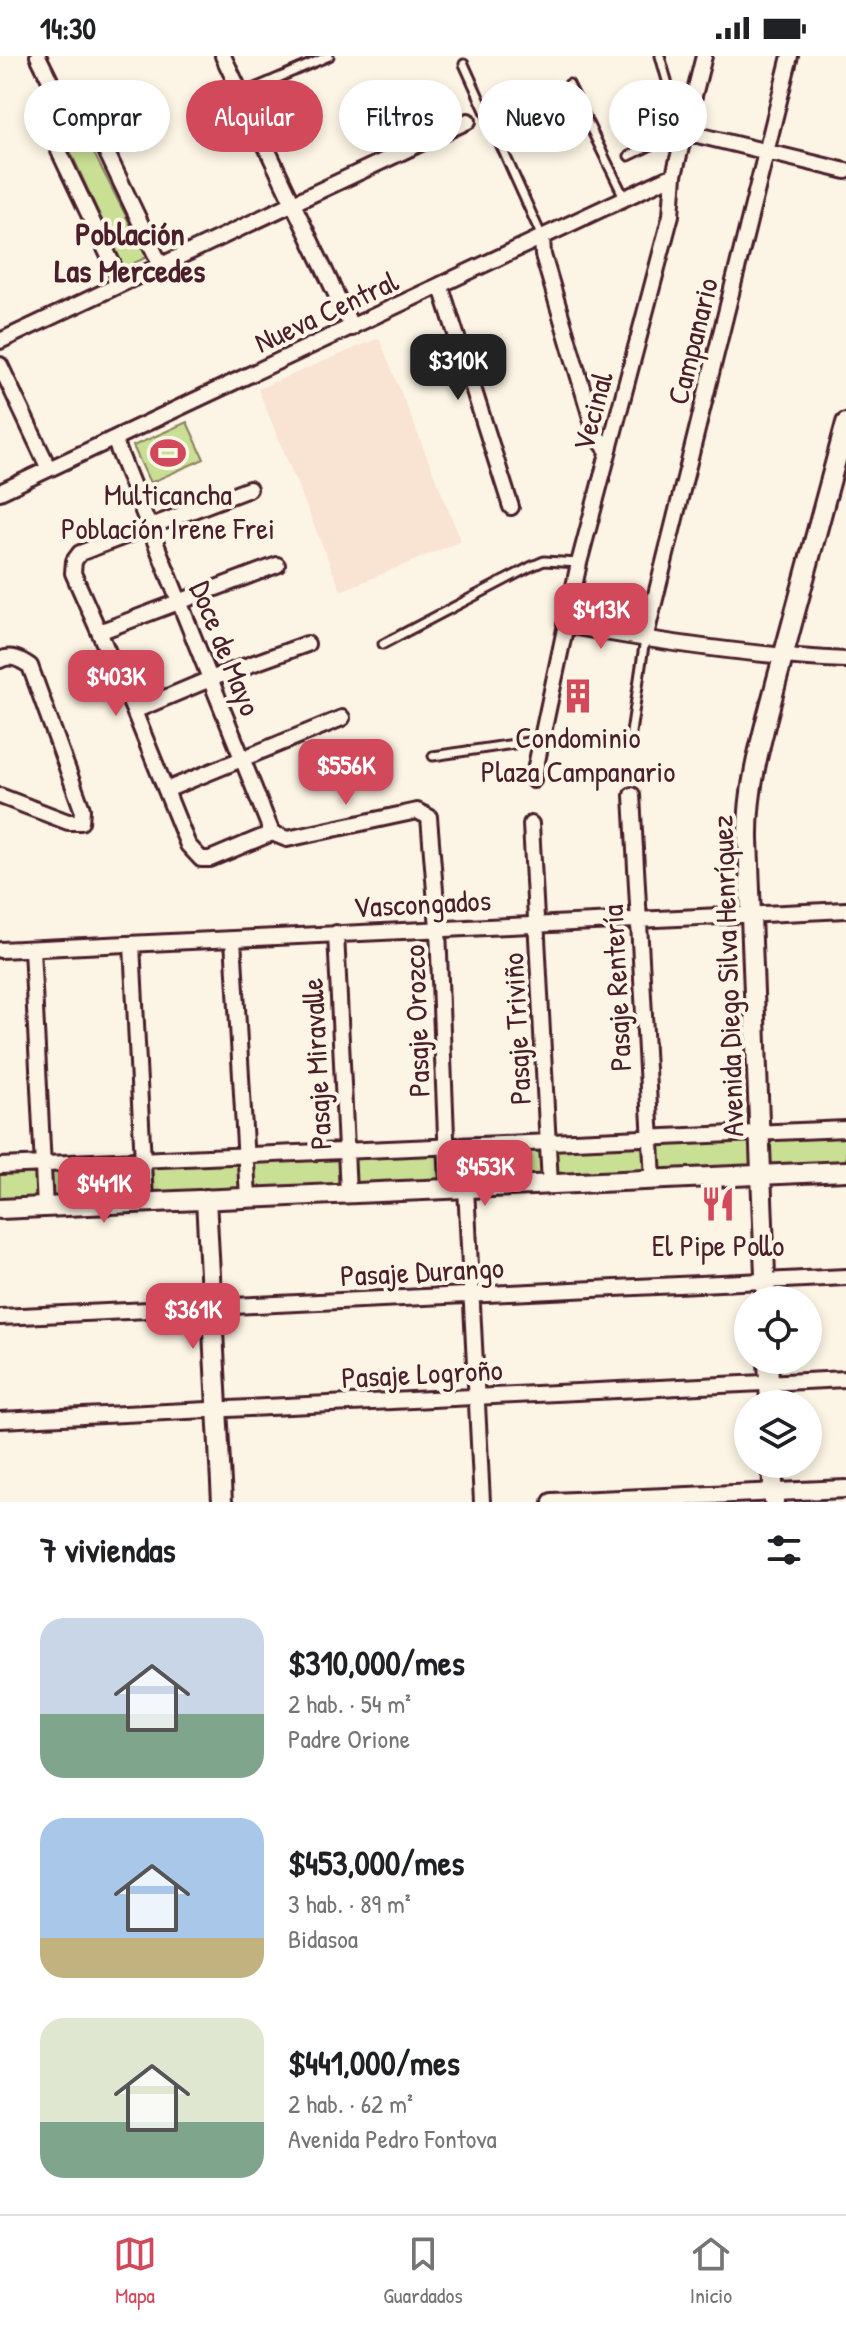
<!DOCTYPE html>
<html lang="es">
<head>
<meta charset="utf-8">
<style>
  :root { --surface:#fff; --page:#f6f6f6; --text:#202124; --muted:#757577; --line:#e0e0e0; --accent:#d1495b }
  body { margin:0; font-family:"Patrick Hand",sans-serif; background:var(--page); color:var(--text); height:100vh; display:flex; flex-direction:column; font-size:30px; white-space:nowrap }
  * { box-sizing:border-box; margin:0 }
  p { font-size:26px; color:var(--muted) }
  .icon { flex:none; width:44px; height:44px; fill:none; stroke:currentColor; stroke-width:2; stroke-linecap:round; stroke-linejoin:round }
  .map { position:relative; height:1446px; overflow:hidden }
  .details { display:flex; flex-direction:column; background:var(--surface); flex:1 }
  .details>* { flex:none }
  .guide { position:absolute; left:24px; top:24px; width:798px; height:72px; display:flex; gap:16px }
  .controls { position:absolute; left:734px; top:1230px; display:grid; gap:16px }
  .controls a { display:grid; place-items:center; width:88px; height:88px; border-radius:50%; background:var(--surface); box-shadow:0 4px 12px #0003; font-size:40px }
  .price { position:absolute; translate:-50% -68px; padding:0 18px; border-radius:16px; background:var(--accent); color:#fff; font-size:26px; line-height:52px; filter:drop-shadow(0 2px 4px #0008) }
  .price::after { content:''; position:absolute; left:50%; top:48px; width:24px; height:18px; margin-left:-12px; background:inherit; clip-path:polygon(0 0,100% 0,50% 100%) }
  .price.current { background:#222; color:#fff }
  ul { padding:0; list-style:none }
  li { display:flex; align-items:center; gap:24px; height:200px; padding:0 40px }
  li span { display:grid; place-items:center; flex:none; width:224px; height:160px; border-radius:24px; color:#555 }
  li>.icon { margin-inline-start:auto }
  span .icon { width:96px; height:96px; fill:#fffc; stroke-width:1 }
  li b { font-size:34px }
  h2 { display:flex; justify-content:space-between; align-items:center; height:96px; padding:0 40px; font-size:34px }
  .pill { padding:0 28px; border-radius:36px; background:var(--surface); box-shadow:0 4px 12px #0003; font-size:28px; line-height:72px }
  .pill.current { background:var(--accent); color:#fff }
  .status { display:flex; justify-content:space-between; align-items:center; height:56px; padding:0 40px; background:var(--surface); direction:ltr }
  .status svg { height:22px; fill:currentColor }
  .tabs { display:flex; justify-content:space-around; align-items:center; height:112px; border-top:2px solid var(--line); background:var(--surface); font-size:22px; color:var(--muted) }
  .tabs a { display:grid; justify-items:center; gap:4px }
  .tabs .current { color:var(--accent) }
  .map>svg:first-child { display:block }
</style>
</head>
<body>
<div class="status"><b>14:30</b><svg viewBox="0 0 49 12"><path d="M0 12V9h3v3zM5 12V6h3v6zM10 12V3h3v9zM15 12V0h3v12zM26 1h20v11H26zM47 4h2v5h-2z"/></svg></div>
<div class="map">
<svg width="846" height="1446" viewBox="0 0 846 1446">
  <rect width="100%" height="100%" fill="#fcf5e5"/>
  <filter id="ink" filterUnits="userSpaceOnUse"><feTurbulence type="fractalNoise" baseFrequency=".0125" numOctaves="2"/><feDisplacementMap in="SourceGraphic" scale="16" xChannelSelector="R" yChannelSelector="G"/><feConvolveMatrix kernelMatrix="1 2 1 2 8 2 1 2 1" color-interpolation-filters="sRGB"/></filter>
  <g filter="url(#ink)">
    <path fill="#f9e3d3" d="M379,282l82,203 -120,50 -83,-202z"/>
    <path fill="#c8df94" stroke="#897f60" stroke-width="2" d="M71,74l13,4 63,123 -23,11 -58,-126z
      M187,366l17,37 -54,24 -17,-37z
      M846,1075v34l-846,38v-36z"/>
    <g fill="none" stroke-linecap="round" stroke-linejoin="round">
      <g stroke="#4a1f2b" stroke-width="13">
        <path id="service" d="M464,8l78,173
          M569,28l56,115
          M241,38l88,-38
          M629,100l33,-16 5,-8 6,-30 -13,-46
          M383,588l147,-77 14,-6 35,2
          M629,690l16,-107
          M433,700l108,-16"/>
      </g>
      <g stroke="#4a1f2b" stroke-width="20">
        <path id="minor" d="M38,0l29,59
          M223,0l129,272
          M685,76l161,39
          M542,181l1,18 53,180 12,16
          M121,226l-62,-131c-3,-15 -2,-24 8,-36 14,1 21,4 29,15l64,134
          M441,231l70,220
          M0,285l468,-220
          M0,309l49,104
          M114,383l158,394
          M249,433l-169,64 -6,8 -1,12 61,138 54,134 13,14h9l62,-26 15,6 130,-28 12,6 9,111 10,260
          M0,436l674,-317
          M565,569c93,17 186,31 281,35
          M99,576l178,-67
          M645,583l145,-583
          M0,604c11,-6 21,0 30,6l52,143 -1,13h-13l-68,-26
          M134,655l76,-32 97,-35
          M533,724l46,-217 92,-348 3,-40 30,-119
          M166,734l176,-72
          M632,739l21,384
          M531,768l19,360
          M336,877l12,260
          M233,883l15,258
          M132,888l13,258
          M32,893l13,258
          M0,894l846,-40
          M0,1110l846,-37
          M466,1131l16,315
          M0,1261l846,-40
          M0,1364l846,-41"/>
      </g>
      <g stroke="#4a1f2b" stroke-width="22">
        <path id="tertiary" d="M552,1446l294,-13"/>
      </g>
      <g stroke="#4a1f2b" stroke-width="24">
        <path id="secondary" d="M206,1143l16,303
          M0,1153l846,-38
          M766,1244l-18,-461c-1,-54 15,-105 28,-156 23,-87 47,-173 70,-260
          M768,1304l2,44
          M772,1408l2,38"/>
      </g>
      <use href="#service" stroke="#fcf5e5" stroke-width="7"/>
      <use href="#minor" stroke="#fcf5e5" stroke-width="14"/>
      <use href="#tertiary" stroke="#fcf5e5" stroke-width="16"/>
      <use href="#secondary" stroke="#fcf5e5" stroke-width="18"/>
    </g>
  </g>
  <defs>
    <g id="stadium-bare" transform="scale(2.76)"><path d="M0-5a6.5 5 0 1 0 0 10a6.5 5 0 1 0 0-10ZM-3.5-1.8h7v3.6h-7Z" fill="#d1495b" stroke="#fcf5e5" stroke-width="2.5" paint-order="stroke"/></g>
    <g id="building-bare" transform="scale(2.76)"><path d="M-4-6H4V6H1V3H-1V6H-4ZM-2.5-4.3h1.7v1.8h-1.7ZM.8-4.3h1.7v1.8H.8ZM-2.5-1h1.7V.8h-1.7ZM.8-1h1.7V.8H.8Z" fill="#d1495b" stroke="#fcf5e5" stroke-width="2.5" paint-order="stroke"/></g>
    <g id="restaurant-bare" transform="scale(2.76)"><path d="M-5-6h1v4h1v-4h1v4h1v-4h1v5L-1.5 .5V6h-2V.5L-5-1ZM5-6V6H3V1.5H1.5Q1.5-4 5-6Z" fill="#d1495b" stroke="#fcf5e5" stroke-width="2.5" paint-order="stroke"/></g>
  </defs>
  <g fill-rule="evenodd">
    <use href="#stadium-bare" x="168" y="397"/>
    <use href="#building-bare" x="578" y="640"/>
    <use href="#restaurant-bare" x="718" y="1148"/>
  </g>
  <g text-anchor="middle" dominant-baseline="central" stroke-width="8" stroke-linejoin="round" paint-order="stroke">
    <g font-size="30" fill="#4a1f2b" stroke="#fcf5e5">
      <text transform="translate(326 255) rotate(-25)">Nueva Central</text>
      <text transform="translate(692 285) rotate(-76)">Campanario</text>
      <text transform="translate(592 355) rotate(-75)">Vecinal</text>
      <text transform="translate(226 592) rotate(68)">Doce de Mayo</text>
      <text transform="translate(422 847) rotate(-3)">Vascongados</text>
      <text transform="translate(727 920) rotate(-92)">Avenida Diego Silva Henríquez</text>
      <text transform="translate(616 932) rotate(-93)">Pasaje Rentería</text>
      <text transform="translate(416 965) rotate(-92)">Pasaje Orozco</text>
      <text transform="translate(516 973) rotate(-93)">Pasaje Triviño</text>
      <text transform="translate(316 1008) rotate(-93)">Pasaje Miravalle</text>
      <text transform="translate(422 1215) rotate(-3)">Pasaje Durango</text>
      <text transform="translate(422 1317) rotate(-3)">Pasaje Logroño</text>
    </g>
    <g font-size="30" fill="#4a1f2b" stroke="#fcf5e5">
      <text x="168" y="438">Multicancha<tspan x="168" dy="34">Población Irene Frei</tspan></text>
      <text x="578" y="681">Condominio<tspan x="578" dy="34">Plaza Campanario</tspan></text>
      <text x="718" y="1189">El Pipe Pollo</text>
    </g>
    <g font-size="32" font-weight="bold" fill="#4a1f2b" stroke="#fcf5e5">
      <text x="130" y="177">Población<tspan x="130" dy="37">Las Mercedes</tspan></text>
    </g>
  </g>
</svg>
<div class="controls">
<a><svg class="icon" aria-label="locate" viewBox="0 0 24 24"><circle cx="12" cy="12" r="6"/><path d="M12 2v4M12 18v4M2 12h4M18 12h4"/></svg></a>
<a><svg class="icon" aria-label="layers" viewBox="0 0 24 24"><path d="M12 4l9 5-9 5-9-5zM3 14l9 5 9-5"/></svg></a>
</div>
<b class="price current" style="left:458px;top:346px">$310K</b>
<b class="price" style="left:601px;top:595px">$413K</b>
<b class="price" style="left:116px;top:662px">$403K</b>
<b class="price" style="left:346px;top:751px">$556K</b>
<b class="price" style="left:485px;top:1152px">$453K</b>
<b class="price" style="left:104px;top:1169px">$441K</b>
<b class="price" style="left:193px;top:1295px">$361K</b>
<div class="guide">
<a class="pill">Comprar</a>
<a class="pill current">Alquilar</a>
<a class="pill">Filtros</a>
<a class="pill">Nuevo</a>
<a class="pill">Piso</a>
</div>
</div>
<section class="details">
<h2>7 viviendas<svg class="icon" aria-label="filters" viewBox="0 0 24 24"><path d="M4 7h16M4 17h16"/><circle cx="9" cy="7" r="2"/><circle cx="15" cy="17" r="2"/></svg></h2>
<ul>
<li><span style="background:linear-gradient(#c9d6e8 60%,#7fa58c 0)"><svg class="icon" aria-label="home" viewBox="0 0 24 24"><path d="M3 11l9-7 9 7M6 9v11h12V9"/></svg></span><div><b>$310,000/mes</b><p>2 hab. · 54 m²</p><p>Padre Orione</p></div></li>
<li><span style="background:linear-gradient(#a9c7e8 75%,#c2b280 0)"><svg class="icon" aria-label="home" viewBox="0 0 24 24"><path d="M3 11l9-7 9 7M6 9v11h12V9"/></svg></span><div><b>$453,000/mes</b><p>3 hab. · 89 m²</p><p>Bidasoa</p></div></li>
<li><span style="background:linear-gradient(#dfe7d0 65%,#7fa58c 0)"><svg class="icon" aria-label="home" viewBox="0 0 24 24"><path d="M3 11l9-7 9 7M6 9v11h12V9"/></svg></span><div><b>$441,000/mes</b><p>2 hab. · 62 m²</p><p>Avenida Pedro Fontova</p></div></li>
</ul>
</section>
<nav class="tabs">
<a class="current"><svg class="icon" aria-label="map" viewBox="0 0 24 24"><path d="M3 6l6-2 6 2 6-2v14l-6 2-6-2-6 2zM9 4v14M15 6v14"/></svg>Mapa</a>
<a><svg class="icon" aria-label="saved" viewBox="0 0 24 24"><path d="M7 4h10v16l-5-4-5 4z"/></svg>Guardados</a>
<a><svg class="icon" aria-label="home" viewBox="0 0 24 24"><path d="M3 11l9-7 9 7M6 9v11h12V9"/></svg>Inicio</a>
</nav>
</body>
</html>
